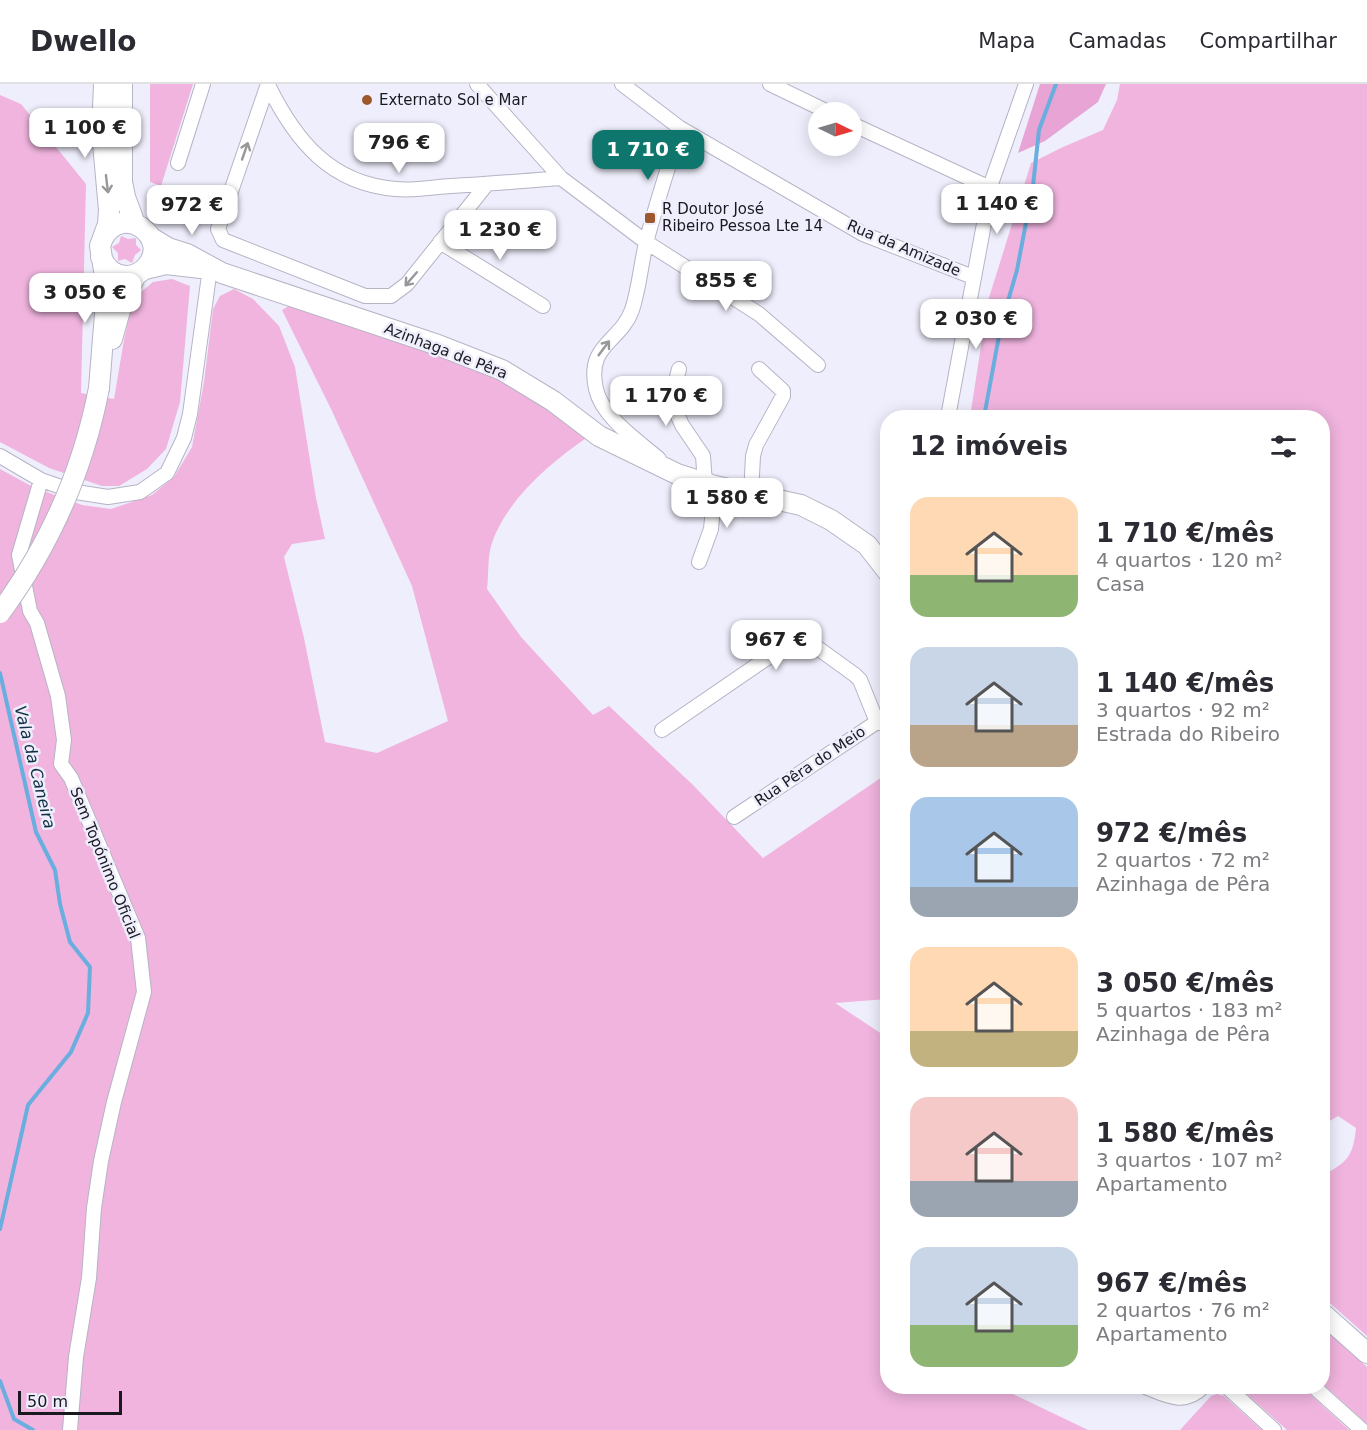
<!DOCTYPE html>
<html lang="pt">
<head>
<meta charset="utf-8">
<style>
  :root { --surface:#fff; --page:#f7f7f7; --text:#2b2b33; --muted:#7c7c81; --line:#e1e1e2; --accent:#0f766e }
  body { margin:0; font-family:"DejaVu Sans",sans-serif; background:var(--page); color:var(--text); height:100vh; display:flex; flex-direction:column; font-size:22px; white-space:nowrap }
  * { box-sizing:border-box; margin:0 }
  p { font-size:20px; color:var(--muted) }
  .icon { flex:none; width:33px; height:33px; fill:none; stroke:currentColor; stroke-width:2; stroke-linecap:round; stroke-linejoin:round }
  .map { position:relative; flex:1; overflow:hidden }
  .sheet { position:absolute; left:880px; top:326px; width:450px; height:984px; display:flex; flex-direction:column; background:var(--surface); border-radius:24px; box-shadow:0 3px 15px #0003 }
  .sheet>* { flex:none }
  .needle { width:39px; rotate:95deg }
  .buttons { position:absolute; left:808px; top:18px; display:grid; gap:12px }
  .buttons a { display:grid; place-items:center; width:54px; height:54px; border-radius:50%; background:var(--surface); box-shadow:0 3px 15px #0003; font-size:30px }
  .scale { position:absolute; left:18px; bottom:15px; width:104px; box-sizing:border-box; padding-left:6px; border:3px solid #1a1920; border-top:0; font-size:16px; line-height:21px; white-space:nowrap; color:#1a1920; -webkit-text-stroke:4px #efeefc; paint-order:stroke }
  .price { position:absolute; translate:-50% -51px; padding:0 14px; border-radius:12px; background:#fff; color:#222; font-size:20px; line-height:39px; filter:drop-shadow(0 2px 3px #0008) }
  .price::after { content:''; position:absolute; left:50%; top:36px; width:18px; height:14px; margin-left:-9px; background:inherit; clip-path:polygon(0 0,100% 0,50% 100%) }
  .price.active { background:var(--accent); color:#fff }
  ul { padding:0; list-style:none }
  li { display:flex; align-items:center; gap:18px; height:150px; padding:0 30px }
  li span { display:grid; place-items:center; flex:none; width:168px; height:120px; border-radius:18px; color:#555 }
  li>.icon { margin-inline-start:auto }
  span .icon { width:72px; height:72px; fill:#fffc; stroke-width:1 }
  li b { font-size:26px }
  h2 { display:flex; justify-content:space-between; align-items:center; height:72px; padding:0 30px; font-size:26px }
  header { display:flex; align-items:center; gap:36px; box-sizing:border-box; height:84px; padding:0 30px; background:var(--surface); border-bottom:2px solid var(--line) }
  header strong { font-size:28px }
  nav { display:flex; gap:33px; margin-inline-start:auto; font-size:21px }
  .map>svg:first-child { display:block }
</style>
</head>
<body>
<header>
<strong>Dwello</strong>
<nav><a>Mapa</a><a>Camadas</a><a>Compartilhar</a></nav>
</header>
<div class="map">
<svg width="1367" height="1346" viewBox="0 0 1367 1346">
  <rect width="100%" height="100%" fill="#efeefc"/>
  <path fill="#f0b4de" d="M150,0h43l-32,102 -11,-4z
    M1120,0h247v1252l-44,-39v-122c25,-13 30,-19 33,-47l-18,-12 -15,9v-708h-353l18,-116 43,-138 32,-16 40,-17 14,-30z
    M0,11l21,9 65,80 -5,209 33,6 10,-59 9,-41 20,-17 19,-3 18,7 -10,116 -14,47 -19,20 -28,17h-17l-53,-18 -49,-26z
    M121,152l7,3 8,-1v7l5,5 -6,5 -3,8 -7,-4 -7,2v-8l-6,-6 7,-4z
    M234,205l19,10 26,27 16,41 21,131 9,41 -33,5 -8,13 20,81 21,104 52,11 71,-32 -36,-135 -81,-177 -49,-99 10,-6 213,74 86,57c-38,25 -84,64 -99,108 -5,14 -3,32 -5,46l34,48 72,78 16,-9 84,79 70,73 125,-85 -2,20 2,9v197l-53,4 53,35v348h108l92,44h-1088v-961l33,18 49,18 29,4 41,-14 22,-18 18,-30 12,-65 9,-73 7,-13z
    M1323,1243l44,40v57l-44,-40z
    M1238,1302h63l48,44h-62z
    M1217,1310l7,2 38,34h-82l31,-34z"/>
  <path fill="#e7a4d4" d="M1040,0h66l-8,18 -53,39 -27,12z"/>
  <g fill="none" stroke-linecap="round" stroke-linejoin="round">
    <path stroke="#69aedf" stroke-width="4" d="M984,333l17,-92 16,-55 16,-84 6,-56 17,-46
      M0,589l36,159 19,38 5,34 10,38 20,25 -2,46 -17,39 -43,53 -28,124
      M1323,1026l5,5
      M0,1297l14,38 19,11"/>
    <g stroke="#b6b4c5" stroke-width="16">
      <path id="street" d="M268,0l-50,145 5,11 142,56h26l16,-12 80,-100
        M477,0l84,94 85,64 113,72 59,51
        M622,0l58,44 183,106 110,43
        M770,0l58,28
        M268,1c27,55 62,99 128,104 18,2 37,-2 55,-3 37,-2 73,-5 110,-8
        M852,40l138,64
        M178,79l25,-79
        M440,158l103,64
        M679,285l-7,28 1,8 9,20 21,31 2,27
        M948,333l44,-236 34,-97
        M0,372l41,24 35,12 32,5 32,-5 27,-19 17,-35 6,-24 20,-146
        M659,375c-21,-18 -57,-42 -63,-70 -10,-45 24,-46 36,-79 7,-21 9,-46 14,-67 10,-39 23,-77 34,-115
        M41,396l-22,75 11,56 7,12 21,73 6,44 -3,24 10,14 67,160 6,54 -30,110 -13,59 -7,47 -5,70 -13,79 -6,73
        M751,410l2,-38 3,-11 27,-49v-5l-24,-22
        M699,478l12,-33 4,-43
        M662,646l127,-87 9,-3 10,1 47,34 5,5 17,42
        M734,733l143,-95 11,3
        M1143,1302c23,9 41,21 61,0
        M1226,1302l48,44
        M1313,1302l49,44"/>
    </g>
    <g stroke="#b6b4c5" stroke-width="22">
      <path id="secondary" d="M122,0v98l3,15 10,27
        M150,153l18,11 19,6 35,19 216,72 64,25 51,31 46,35 78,38 38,12 86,19 30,15 36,25 21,27
        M101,173c5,11 13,19 25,19 9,0 16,-4 21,-10 24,-29 -24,-64 -44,-28
        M145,185l21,-5 35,4
        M112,255l12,-43 13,-22
        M99,304l8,-99 -7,-43 8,-22 1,-14 -7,-78 2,-48
        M1323,1230l44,39"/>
    </g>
    <use href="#street" stroke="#fff" stroke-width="14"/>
    <use href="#secondary" stroke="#fff" stroke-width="20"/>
    <g stroke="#b6b4c5" stroke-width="22" stroke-linecap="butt">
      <path id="secondary-bridge" d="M0,529c50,-68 83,-142 99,-225"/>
    </g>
    <use href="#secondary-bridge" stroke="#fff" stroke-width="20"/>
  </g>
  <defs><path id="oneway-shaft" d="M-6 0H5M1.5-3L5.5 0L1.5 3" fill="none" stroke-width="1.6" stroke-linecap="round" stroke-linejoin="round" transform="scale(1.5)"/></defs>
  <g stroke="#98989b">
    <use href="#oneway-shaft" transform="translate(245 67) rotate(-71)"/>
    <use href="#oneway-shaft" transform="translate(107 100) rotate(83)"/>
    <use href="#oneway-shaft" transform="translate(411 195) rotate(131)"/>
    <use href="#oneway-shaft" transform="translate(604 264) rotate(-53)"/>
  </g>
  <g fill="#9e582e" stroke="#efeefc" stroke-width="2">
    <circle cx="367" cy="16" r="6"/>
    <rect x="644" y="128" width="12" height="12" rx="3"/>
  </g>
  <g text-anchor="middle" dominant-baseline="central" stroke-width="5" stroke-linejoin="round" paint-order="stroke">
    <g font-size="15" fill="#1a1920" stroke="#efeefc" text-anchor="start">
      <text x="379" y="16">Externato Sol e Mar</text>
      <text x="662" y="125">R Doutor José<tspan x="662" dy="17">Ribeiro Pessoa Lte 14</tspan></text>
    </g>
    <g font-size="15" fill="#1a1920" stroke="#efeefc">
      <text transform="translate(904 164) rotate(23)">Rua da Amizade</text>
      <text transform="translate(446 267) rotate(21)">Azinhaga de Pêra</text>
      <text transform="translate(810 682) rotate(-34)">Rua Pêra do Meio</text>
      <text transform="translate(105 779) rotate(68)">Sem Topónimo Oficial</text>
    </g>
    <g font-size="16" font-style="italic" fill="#112f44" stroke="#efeefc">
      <text transform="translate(35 683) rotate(76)">Vala da Caneira</text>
    </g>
  </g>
</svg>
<div class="buttons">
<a><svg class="needle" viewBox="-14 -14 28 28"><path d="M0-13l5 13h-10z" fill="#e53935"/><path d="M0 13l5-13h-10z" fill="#7c7c81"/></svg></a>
</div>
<div class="scale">50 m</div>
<b class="price" style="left:85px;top:75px">1 100 €</b>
<b class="price" style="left:399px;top:90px">796 €</b>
<b class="price active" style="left:648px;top:97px">1 710 €</b>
<b class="price" style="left:997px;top:151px">1 140 €</b>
<b class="price" style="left:192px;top:152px">972 €</b>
<b class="price" style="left:500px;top:177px">1 230 €</b>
<b class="price" style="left:726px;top:228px">855 €</b>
<b class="price" style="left:85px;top:240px">3 050 €</b>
<b class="price" style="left:976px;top:266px">2 030 €</b>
<b class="price" style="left:666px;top:343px">1 170 €</b>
<b class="price" style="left:727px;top:445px">1 580 €</b>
<b class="price" style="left:776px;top:587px">967 €</b>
<section class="sheet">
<h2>12 imóveis<svg class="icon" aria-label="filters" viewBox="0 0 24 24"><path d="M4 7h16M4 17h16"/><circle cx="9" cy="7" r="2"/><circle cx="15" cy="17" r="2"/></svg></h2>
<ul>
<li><span style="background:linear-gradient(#ffd9b3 65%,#8fb573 0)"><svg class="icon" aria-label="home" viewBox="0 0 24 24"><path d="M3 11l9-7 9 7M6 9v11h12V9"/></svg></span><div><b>1 710 €/mês</b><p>4 quartos · 120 m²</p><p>Casa</p></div></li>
<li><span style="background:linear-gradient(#c9d6e8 65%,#b9a48a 0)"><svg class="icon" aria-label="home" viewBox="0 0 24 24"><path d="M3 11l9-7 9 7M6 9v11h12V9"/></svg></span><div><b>1 140 €/mês</b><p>3 quartos · 92 m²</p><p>Estrada do Ribeiro</p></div></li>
<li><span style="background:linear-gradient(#a9c7e8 75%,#9aa5b1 0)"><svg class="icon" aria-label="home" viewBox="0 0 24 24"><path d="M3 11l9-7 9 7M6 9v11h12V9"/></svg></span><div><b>972 €/mês</b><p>2 quartos · 72 m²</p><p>Azinhaga de Pêra</p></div></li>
<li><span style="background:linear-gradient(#ffd9b3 70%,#c2b280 0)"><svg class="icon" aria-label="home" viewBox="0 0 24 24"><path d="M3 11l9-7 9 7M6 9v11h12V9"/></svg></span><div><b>3 050 €/mês</b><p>5 quartos · 183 m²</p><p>Azinhaga de Pêra</p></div></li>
<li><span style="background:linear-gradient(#f6c9c9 70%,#9aa5b1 0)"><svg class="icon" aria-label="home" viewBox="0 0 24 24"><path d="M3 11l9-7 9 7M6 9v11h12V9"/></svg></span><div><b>1 580 €/mês</b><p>3 quartos · 107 m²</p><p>Apartamento</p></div></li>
<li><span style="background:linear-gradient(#c9d6e8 65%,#8fb573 0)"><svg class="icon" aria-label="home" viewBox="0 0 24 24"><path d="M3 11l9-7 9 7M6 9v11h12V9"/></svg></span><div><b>967 €/mês</b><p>2 quartos · 76 m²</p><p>Apartamento</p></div></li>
</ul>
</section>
</div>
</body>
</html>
